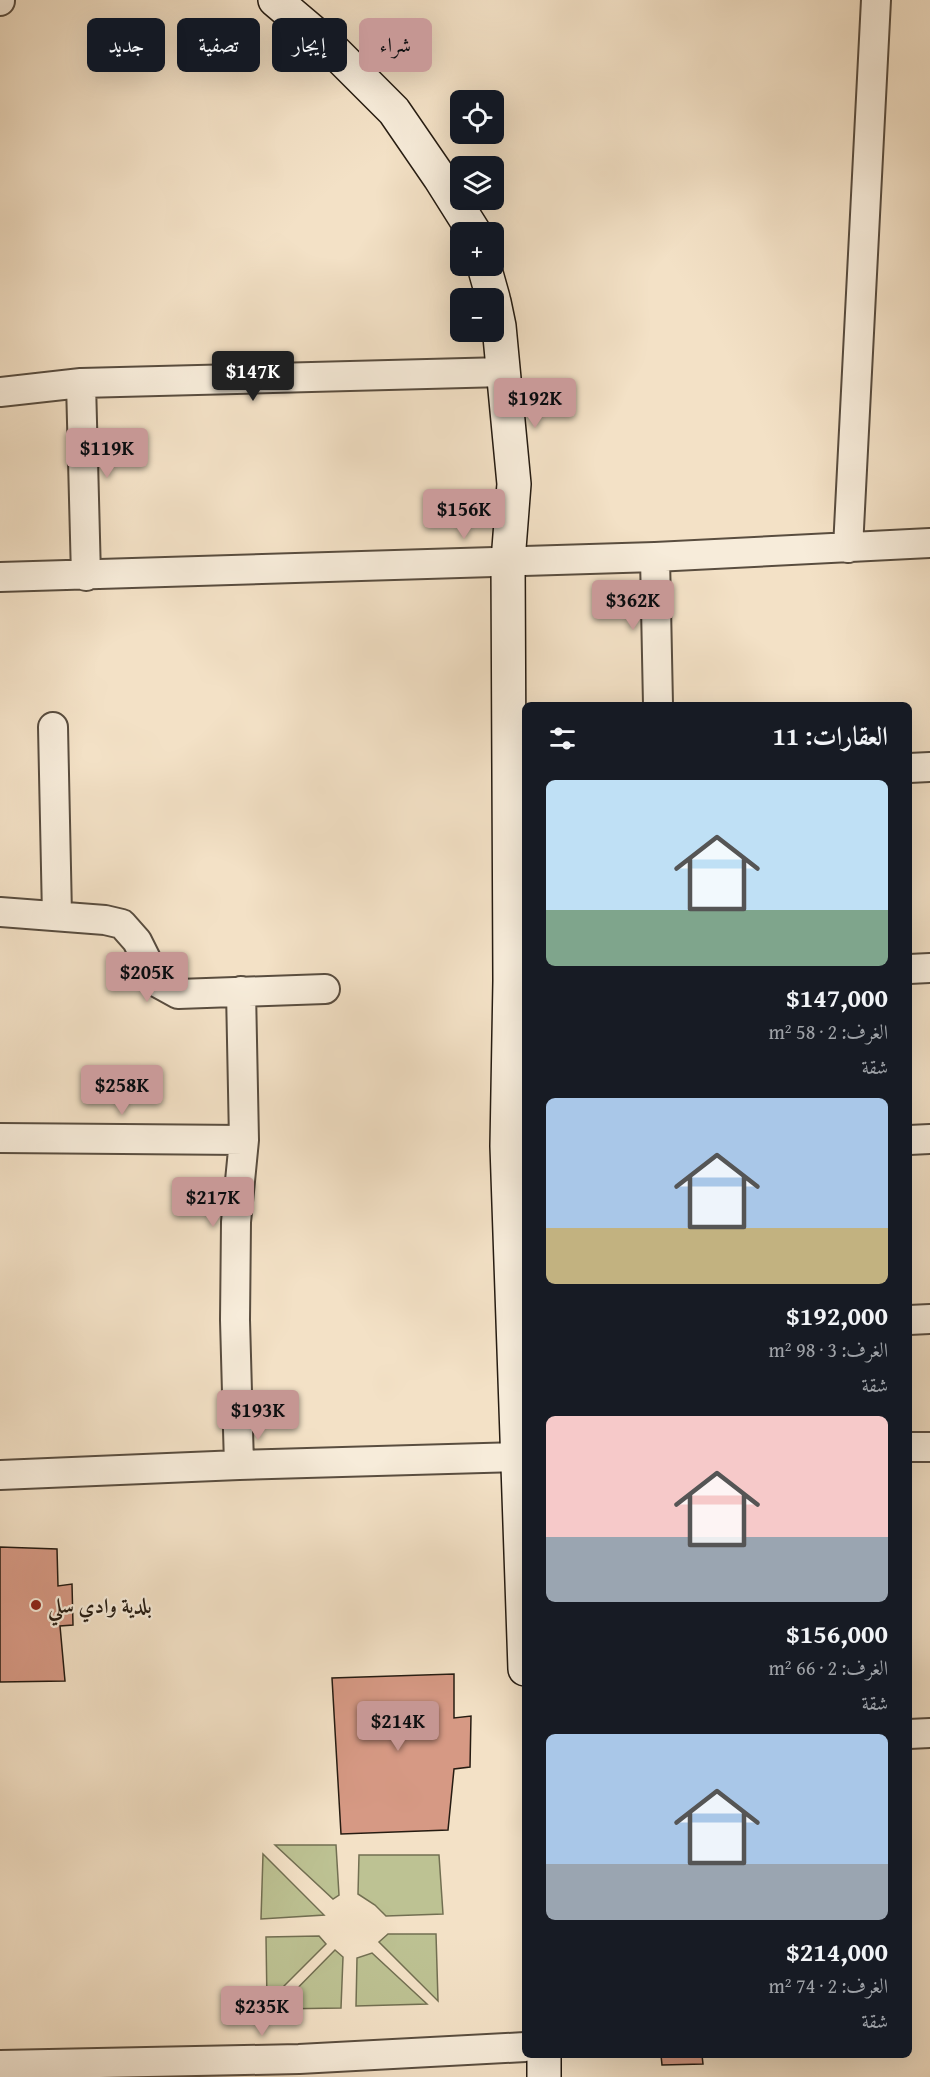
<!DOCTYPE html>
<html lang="ar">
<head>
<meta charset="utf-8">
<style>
  :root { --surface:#171b24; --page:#242831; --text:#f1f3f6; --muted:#9ea1a6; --accent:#c59692 }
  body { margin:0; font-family:"Gentium Book Plus",Amiri,serif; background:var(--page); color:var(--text); direction:rtl; height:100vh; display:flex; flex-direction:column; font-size:22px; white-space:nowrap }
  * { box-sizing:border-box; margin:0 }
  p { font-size:20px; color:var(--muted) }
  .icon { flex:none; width:33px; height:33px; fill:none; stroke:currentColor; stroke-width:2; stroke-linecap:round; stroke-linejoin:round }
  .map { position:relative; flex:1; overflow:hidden; direction:ltr }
  .sheet { position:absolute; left:522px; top:702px; width:390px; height:1356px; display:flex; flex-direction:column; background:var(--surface); border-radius:9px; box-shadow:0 6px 24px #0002; direction:rtl }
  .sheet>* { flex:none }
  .top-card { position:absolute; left:18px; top:18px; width:414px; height:54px; direction:rtl; display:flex; gap:12px }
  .fabs { position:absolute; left:450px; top:90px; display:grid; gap:12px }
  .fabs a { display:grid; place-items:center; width:54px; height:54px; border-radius:9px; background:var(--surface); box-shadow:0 6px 24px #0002; font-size:30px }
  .price { position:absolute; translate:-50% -51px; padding:0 14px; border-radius:6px; background:var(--accent); color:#111; font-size:20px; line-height:39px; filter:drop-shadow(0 2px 3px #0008) }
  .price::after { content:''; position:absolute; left:50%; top:36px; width:18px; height:14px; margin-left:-9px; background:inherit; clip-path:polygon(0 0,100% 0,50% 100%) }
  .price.active { background:#222; color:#fff }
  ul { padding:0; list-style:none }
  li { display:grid; align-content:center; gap:12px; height:318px; padding:0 24px }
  li span { display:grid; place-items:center; height:186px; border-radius:9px; color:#555 }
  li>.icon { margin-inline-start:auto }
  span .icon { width:108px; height:108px; fill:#fffc; stroke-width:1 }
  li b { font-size:26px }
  h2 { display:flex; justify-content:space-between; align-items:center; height:72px; padding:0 24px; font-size:26px }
  .pill { padding:0 21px; border-radius:9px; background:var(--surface); box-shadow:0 6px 24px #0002; font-size:21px; line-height:54px }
  .pill.active { background:var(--accent); color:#111 }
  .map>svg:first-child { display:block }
</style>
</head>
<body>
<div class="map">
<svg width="930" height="2077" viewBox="0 0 930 2077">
  <rect width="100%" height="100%" fill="#f3e1c6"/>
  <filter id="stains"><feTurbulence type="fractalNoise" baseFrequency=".00333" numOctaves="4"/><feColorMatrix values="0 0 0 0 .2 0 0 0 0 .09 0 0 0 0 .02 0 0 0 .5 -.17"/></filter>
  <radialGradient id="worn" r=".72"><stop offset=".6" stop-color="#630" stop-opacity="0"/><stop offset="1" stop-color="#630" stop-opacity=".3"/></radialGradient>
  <path fill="#bdc293" stroke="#726f52" stroke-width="1.5" d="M275,1845h61l3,50 -6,4z
    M263,1854l61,61 -63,4z
    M359,1855h80l4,59 -57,2 -11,-11 -17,-11z
    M388,1934h48l2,67 -59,-59z
    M319,1936l7,8 -59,59 -1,-66z
    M335,1950l8,7 -2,51 -64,1z
    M372,1953l55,51 -71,2 1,-48z"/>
  <path fill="#d69984" stroke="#261c12" stroke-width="1.5" d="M0,1547l57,2 1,37 14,-2 1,41 -13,1 5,55 -65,1z
    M454,1674v44l17,-2 -1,51 -16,2 -6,61 -107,4 -9,-156z
    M661,2055h41l1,9 -41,1z"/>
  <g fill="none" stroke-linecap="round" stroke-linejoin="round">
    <g stroke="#594d3f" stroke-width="32">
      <path id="minor" d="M0,1v-1
        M81,383l5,193
        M0,392l81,-9 423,-11
        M848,548l28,-548
        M655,557l3,148
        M0,577l655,-20 275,-14
        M53,727l4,188
        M909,768l21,-1
        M0,912l105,8 17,4 15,17 21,42 20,11 147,-5
        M909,969l21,-1
        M0,1138l244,2
        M909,1140l21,-1
        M909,1320l21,-1
        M909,1447h21
        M239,1465l-4,-145 1,-98 8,-82 -3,-149
        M0,1475l239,-10 279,-8
        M909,1734l21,-1
        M0,2065l299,-6 226,-12"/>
    </g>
    <g stroke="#261c12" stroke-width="36">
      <path id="secondary" d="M275,0l52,44 67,67 46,67 34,54
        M484,266l9,32
        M494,302l5,24 15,158 -6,77 2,420 -3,165 18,523
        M544,2055v22"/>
    </g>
    <use href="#minor" stroke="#f7ecda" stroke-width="28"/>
    <use href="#secondary" stroke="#f7ecda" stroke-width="33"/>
  </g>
  <circle fill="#8f2418" stroke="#f7ecda" stroke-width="2" cx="36" cy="1605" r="6"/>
  <g text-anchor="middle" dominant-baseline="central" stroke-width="4.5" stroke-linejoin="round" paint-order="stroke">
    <g font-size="21" font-weight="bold" fill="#261c12" stroke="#f7ecda" text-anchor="start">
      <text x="48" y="1605">بلدية وادي سلي</text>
    </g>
  </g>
  <rect width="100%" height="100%" filter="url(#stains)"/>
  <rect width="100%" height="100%" fill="url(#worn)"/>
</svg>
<div class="fabs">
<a><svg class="icon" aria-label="locate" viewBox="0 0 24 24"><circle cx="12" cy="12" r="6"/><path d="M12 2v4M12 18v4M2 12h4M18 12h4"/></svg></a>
<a><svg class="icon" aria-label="layers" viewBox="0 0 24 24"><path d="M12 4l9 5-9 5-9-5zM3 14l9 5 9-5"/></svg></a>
<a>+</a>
<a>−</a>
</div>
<b class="price active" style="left:253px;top:402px">$147K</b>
<b class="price" style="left:535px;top:429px">$192K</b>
<b class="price" style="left:107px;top:479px">$119K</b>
<b class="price" style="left:464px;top:540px">$156K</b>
<b class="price" style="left:633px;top:631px">$362K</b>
<b class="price" style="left:147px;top:1003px">$205K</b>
<b class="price" style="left:122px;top:1116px">$258K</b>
<b class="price" style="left:213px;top:1228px">$217K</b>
<b class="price" style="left:258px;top:1441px">$193K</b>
<b class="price" style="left:398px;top:1752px">$214K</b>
<b class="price" style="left:262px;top:2037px">$235K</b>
<div class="top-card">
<a class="pill active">شراء</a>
<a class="pill">إيجار</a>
<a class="pill">تصفية</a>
<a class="pill">جديد</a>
</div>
<section class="sheet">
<h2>العقارات: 11<svg class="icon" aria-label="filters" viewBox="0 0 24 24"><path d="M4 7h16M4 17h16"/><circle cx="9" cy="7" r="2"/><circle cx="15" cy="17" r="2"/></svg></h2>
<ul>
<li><span style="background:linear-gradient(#bfe0f5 70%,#7fa58c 0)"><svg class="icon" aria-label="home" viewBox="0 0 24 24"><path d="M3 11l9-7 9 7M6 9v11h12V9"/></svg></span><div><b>$147,000</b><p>الغرف: 2 · 58 m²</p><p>شقة</p></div></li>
<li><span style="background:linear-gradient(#a9c7e8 70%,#c2b280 0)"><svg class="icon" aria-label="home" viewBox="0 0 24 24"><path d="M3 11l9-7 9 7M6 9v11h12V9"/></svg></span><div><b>$192,000</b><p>الغرف: 3 · 98 m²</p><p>شقة</p></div></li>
<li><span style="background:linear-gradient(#f6c9c9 65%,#9aa5b1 0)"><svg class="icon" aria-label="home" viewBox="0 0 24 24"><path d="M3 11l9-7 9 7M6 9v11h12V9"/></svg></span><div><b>$156,000</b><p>الغرف: 2 · 66 m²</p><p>شقة</p></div></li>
<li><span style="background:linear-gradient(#a9c7e8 70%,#9aa5b1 0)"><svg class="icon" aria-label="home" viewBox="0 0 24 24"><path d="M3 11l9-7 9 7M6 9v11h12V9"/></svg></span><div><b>$214,000</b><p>الغرف: 2 · 74 m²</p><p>شقة</p></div></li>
</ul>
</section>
</div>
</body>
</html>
